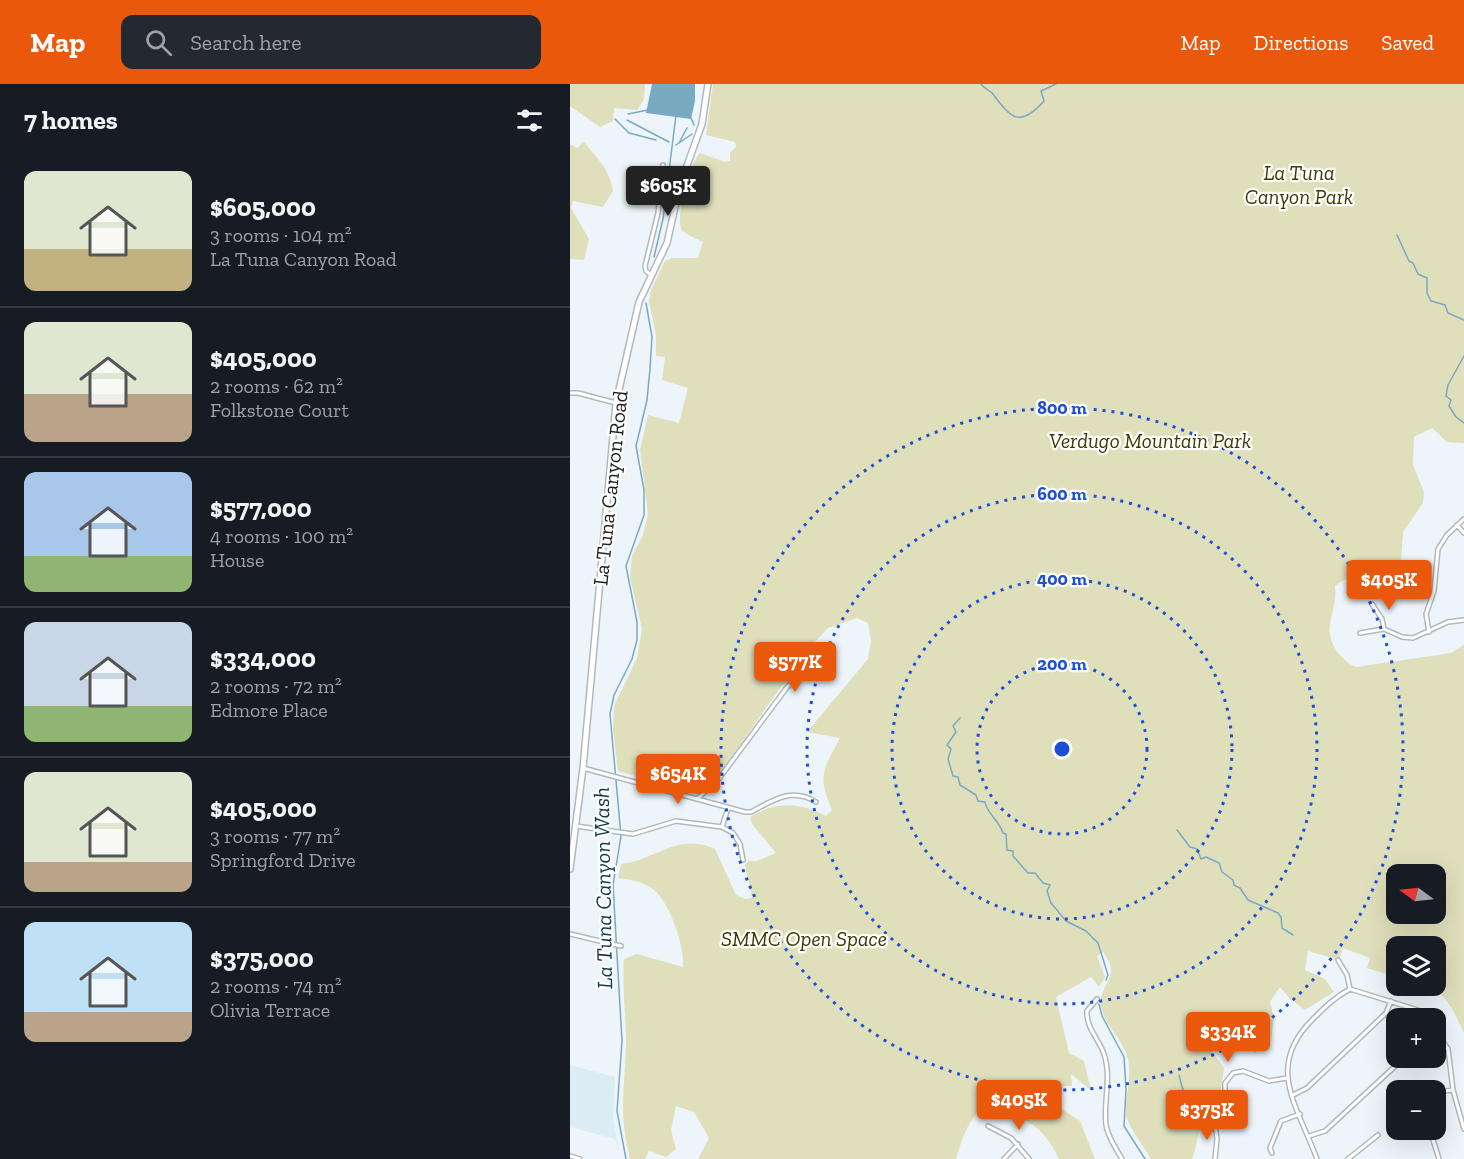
<!DOCTYPE html>
<html lang="en">
<head>
<meta charset="utf-8">
<style>
  :root { --surface:#171b24; --page:#242831; --text:#f1f3f6; --muted:#9ea1a6; --line:#363941; --accent:#ea580c }
  body { margin:0; font-family:"Zilla Slab",serif; background:var(--page); color:var(--text); height:100vh; display:flex; flex-direction:column; font-size:22px; white-space:nowrap }
  * { box-sizing:border-box; margin:0 }
  p { font-size:20px; color:var(--muted) }
  .icon { flex:none; width:33px; height:33px; fill:none; stroke:currentColor; stroke-width:2; stroke-linecap:round; stroke-linejoin:round }
  .map { position:relative; flex:1; overflow:hidden }
  .panel { display:flex; flex-direction:column; background:var(--surface); width:570px }
  .panel>* { flex:none }
  .needle { width:39px; rotate:285deg }
  .fabs { position:absolute; left:816px; top:780px; display:grid; gap:12px }
  .fabs a { display:grid; place-items:center; width:60px; height:60px; border-radius:12px; background:var(--surface); box-shadow:0 6px 24px #0002; font-size:30px }
  .price { position:absolute; translate:-50% -51px; padding:0 14px; border-radius:6px; background:var(--accent); color:#fff; font-size:20px; line-height:39px; filter:drop-shadow(0 2px 3px #0008) }
  .price::after { content:''; position:absolute; left:50%; top:36px; width:18px; height:14px; margin-left:-9px; background:inherit; clip-path:polygon(0 0,100% 0,50% 100%) }
  .price.active { background:#222; color:#fff }
  ul { padding:0; list-style:none }
  li { display:flex; align-items:center; gap:18px; height:150px; padding:0 24px }
  li+li { border-top:2px solid var(--line) }
  li span { display:grid; place-items:center; flex:none; width:168px; height:120px; border-radius:12px; color:#555 }
  li>.icon { margin-inline-start:auto }
  span .icon { width:72px; height:72px; fill:#fffc; stroke-width:1 }
  li b { font-size:26px }
  h2 { display:flex; justify-content:space-between; align-items:center; height:72px; padding:0 24px; font-size:26px }
  header { display:flex; align-items:center; gap:36px; box-sizing:border-box; height:84px; padding:0 30px; background:var(--accent); color:#fff }
  header strong { font-size:28px }
  nav { display:flex; gap:33px; margin-inline-start:auto; font-size:21px }
  .search { width:420px; height:54px; background:var(--page); display:flex; align-items:center; gap:15px; box-sizing:border-box; padding:0 21px; border-radius:12px; color:var(--muted); font-size:22px }
  main { display:flex; flex:1; min-height:0 }
  .map>svg:first-child { display:block }
</style>
</head>
<body>
<header>
<strong>Map</strong>
<div class="search"><svg class="icon" aria-label="search" viewBox="0 0 24 24"><circle cx="10" cy="10" r="6"/><path d="M15 15l6 6"/></svg>Search here</div>
<nav><a>Map</a><a>Directions</a><a>Saved</a></nav>
</header>
<main>
<section class="panel">
<h2>7 homes<svg class="icon" aria-label="filters" viewBox="0 0 24 24"><path d="M4 7h16M4 17h16"/><circle cx="9" cy="7" r="2"/><circle cx="15" cy="17" r="2"/></svg></h2>
<ul>
<li><span style="background:linear-gradient(#dfe7d0 65%,#c2b280 0)"><svg class="icon" aria-label="home" viewBox="0 0 24 24"><path d="M3 11l9-7 9 7M6 9v11h12V9"/></svg></span><div><b>$605,000</b><p>3 rooms · 104 m²</p><p>La Tuna Canyon Road</p></div></li>
<li><span style="background:linear-gradient(#dfe7d0 60%,#b9a48a 0)"><svg class="icon" aria-label="home" viewBox="0 0 24 24"><path d="M3 11l9-7 9 7M6 9v11h12V9"/></svg></span><div><b>$405,000</b><p>2 rooms · 62 m²</p><p>Folkstone Court</p></div></li>
<li><span style="background:linear-gradient(#a9c7e8 70%,#8fb573 0)"><svg class="icon" aria-label="home" viewBox="0 0 24 24"><path d="M3 11l9-7 9 7M6 9v11h12V9"/></svg></span><div><b>$577,000</b><p>4 rooms · 100 m²</p><p>House</p></div></li>
<li><span style="background:linear-gradient(#c9d6e8 70%,#8fb573 0)"><svg class="icon" aria-label="home" viewBox="0 0 24 24"><path d="M3 11l9-7 9 7M6 9v11h12V9"/></svg></span><div><b>$334,000</b><p>2 rooms · 72 m²</p><p>Edmore Place</p></div></li>
<li><span style="background:linear-gradient(#dfe7d0 75%,#b9a48a 0)"><svg class="icon" aria-label="home" viewBox="0 0 24 24"><path d="M3 11l9-7 9 7M6 9v11h12V9"/></svg></span><div><b>$405,000</b><p>3 rooms · 77 m²</p><p>Springford Drive</p></div></li>
<li><span style="background:linear-gradient(#bfe0f5 75%,#b9a48a 0)"><svg class="icon" aria-label="home" viewBox="0 0 24 24"><path d="M3 11l9-7 9 7M6 9v11h12V9"/></svg></span><div><b>$375,000</b><p>2 rooms · 74 m²</p><p>Olivia Terrace</p></div></li>
</ul>
</section>
<div class="map">
<svg width="894" height="1075" viewBox="0 0 894 1075">
  <rect width="100%" height="100%" fill="#edf5fa"/>
  <path fill="#dbecf5" d="M0,981l45,12 -2,42 6,31 -4,-11 -45,-12z"/>
  <path fill="#dfdfbc" fill-rule="evenodd" d="M0,0h75l-1,15 -7,11 -23,-2 -1,13 -13,6 -30,-21z
    M143,0h751v359l-17,-1 -15,-14 -18,9 -1,28 11,27 -1,11 -20,29 -3,43c-22,-6 -46,-4 -65,11 2,15 -3,24 -5,39 -3,17 11,36 26,42l95,-14 13,-8v388c-8,-17 -18,-42 -37,-47h9v-40h-40v31l-29,-9 3,-10 -27,-10 -4,12 -31,-9 -3,19 20,9 9,13 -29,18 -15,-11 -10,-12 -10,15 4,16 -3,23 -16,12c-13,-16 -25,-23 -45,-28l-2,21 16,22 -6,43c-24,11 -17,27 -26,48h-41c-6,-11 -23,-33 -25,-44 -1,-18 6,-37 2,-56 -6,-20 -22,-34 -26,-48 -8,-27 23,-30 1,-59l-6,4 8,21 -6,10 -8,-10 -35,20 13,56 15,8 7,29 -20,-16 1,12h-9l-6,20 23,15 15,38h-36c-15,-32 -31,-39 -62,-51l3,-11c-28,10 -36,36 -44,62h-258l11,-21 -15,-26 -18,-6 -5,24 5,19 -10,8 -17,-6 -4,8h-15c-12,-47 -5,-70 -4,-116 0,-28 -4,-56 -2,-84l13,-5 46,13c2,-20 -14,-69 -33,-80 -9,-6 -22,-8 -32,-9l3,-14c36,-4 57,-32 94,-15l21,46 9,4 7,-1 -7,-33 3,-4h9l19,-8 -24,-29 -2,-7c26,-16 49,-15 76,-1l6,-6c-15,-34 -9,-40 8,-72l-33,-6 61,-73 3,-18 -3,-18 -11,-5 -29,10 -18,19 -11,23 -18,17 -58,82 -24,26 -81,-24 -5,-42 1,-23 23,-48 5,-29 -12,-52 2,-21 11,-21 5,-21 -8,-64 8,-35 31,8 9,-35 -26,-8 3,-23 -9,-1v-20l-7,-35 2,-11 14,-29 7,-3h26l5,-16c-6,-3 -17,-7 -21,-12 -8,-10 9,-69 18,-77l25,9 5,-1v-8l6,-6 -1,-5 -29,-7zM826,790h40v40h-40z
    M13,57c14,17 26,27 30,50l-10,16 -30,-6 -2,7 18,31 -5,21 -14,-1v-115l8,4z"/>
  <path fill="#7aa9c2" d="M82,0h43v17l-4,18 -45,-6z"/>
  <g fill="none" stroke-linecap="round" stroke-linejoin="round">
    <path stroke="#7aa9c2" stroke-width="1.5" d="M411,0c3,5 7,5 11,9 18,23 26,37 52,8l-3,-10 15,-7
      M58,30l20,-4
      M121,34l3,7
      M45,35l14,14 27,7
      M57,36l42,22
      M109,59l8,-15
      M106,61l16,-11
      M827,151l12,26 4,2 5,11 9,4v15l4,8 14,4 3,8 16,7
      M84,173l9,-38 13,-104
      M894,272l-16,29 -2,11 5,4 -2,6 7,11 8,6
      M390,634l-7,8 3,6 -9,13 4,4 -3,10 5,17 5,1 2,8 16,10 2,6 7,1c2,12 14,18 18,31l3,1 1,16 6,1v5l15,17h7l8,10 7,2 -3,6 4,12 15,18 20,10 12,12 10,32 -2,5
      M607,746l13,17 7,2 4,10 5,-2 13,6 3,9 11,8 1,5 6,3 8,12 30,13 3,4 1,11 11,7
      M529,920l3,12 22,41 2,32 -2,37 21,33
      M609,991c4,18 11,40 31,47
      M616,1007h12
      M625,1008l5,11
      M632,1018l6,4 15,-1
      M624,1022h5l7,-13
      M631,1029l8,-11
      M637,1030l7,-6 1,-10
      M56,1075l-9,-48 5,-70 -9,-156 8,-49 -11,-122 4,-19 18,-36 5,-19v-18l-11,-56 18,-51v-25l-8,-44 11,-46 3,-31 2,-32 -6,-34"/>
    <g stroke="#b1b9be" stroke-width="6">
      <path id="street" d="M81,191l-5,-4 -1,-5 13,-53 5,-48
        M0,309h8l38,10
        M887,441l7,8
        M802,520l10,15 2,10
        M859,548l-3,-18 8,-23 4,-42 9,-14 17,-16
        M790,549l24,-4 18,8 11,1 35,-16 16,-2
        M13,684l162,44h6c22,-12 41,-25 65,-10
        M127,715l21,-19 70,-94 42,-28
        M6,742l57,8 43,-13 46,6 11,6 7,11 3,16
        M152,743l6,-19
        M0,850l51,12
        M768,876l9,15 3,14 68,21 7,8
        M527,915l-10,12c-1,17 12,28 17,43 8,24 -1,48 2,71 2,13 10,23 16,34
        M866,947l12,18 5,41 11,39
        M866,1008l17,-2
        M723,1011l14,-7 79,-75 5,-12
        M639,1040h6l10,-10v-31l8,-10 10,-2 26,10 18,-3
        M645,1040l2,15 -2,20
        M418,1042l23,12 18,21
        M860,1046l9,29
        M739,1052l16,-5 79,-73
        M702,1069l-2,-5 11,-27 19,-7
        M0,1072l10,3
        M434,1075l14,-15
        M747,1075c-20,-54 -53,-93 -3,-141 11,-11 21,-21 36,-29
        M778,1075l30,-24"/>
    </g>
    <g stroke="#b1b9be" stroke-width="8">
      <path id="primary" d="M0,785l13,-101 33,-365 23,-101 28,-59 13,-58 22,-61 6,-40"/>
    </g>
    <use href="#street" stroke="#fff" stroke-width="3"/>
    <use href="#primary" stroke="#fff" stroke-width="5"/>
  </g>
  <g fill="none" stroke="#1d4ed8" stroke-width="3" stroke-dasharray="3 6">
    <circle cx="492" cy="665" r="85"/>
    <circle cx="492" cy="665" r="170"/>
    <circle cx="492" cy="665" r="255"/>
    <circle cx="492" cy="665" r="341"/>
  </g>
  <g text-anchor="middle" dominant-baseline="central" stroke-width="4.5" stroke-linejoin="round" paint-order="stroke">
    <g font-size="21" font-style="italic" fill="#3c3a00" stroke="#fff">
      <text x="729" y="88">La Tuna<tspan x="729" dy="24">Canyon Park</tspan></text>
      <text x="580" y="356">Verdugo Mountain Park</text>
      <text x="234" y="854">SMMC Open Space</text>
    </g>
    <g font-size="21" fill="#1b1f20" stroke="#fff">
      <text transform="translate(40 404) rotate(-84)">La Tuna Canyon Road</text>
    </g>
    <g font-size="22" font-style="italic" fill="#113a4c" stroke="#fff">
      <text transform="translate(33 804) rotate(-91)">La Tuna Canyon Wash</text>
    </g>
  </g>
  <circle cx="492" cy="665" r="9" fill="#1d4ed8" stroke="#fff" stroke-width="3"/>
  <g font-size="18" text-anchor="middle" font-weight="bold" fill="#1d4ed8" stroke="#fff" stroke-width="4.5" stroke-linejoin="round" paint-order="stroke">
    <text x="492" y="330">800 m</text>
    <text x="492" y="416">600 m</text>
    <text x="492" y="501">400 m</text>
    <text x="492" y="586">200 m</text>
  </g>
</svg>
<div class="fabs">
<a><svg class="needle" viewBox="-14 -14 28 28"><path d="M0-13l5 13h-10z" fill="#e53935"/><path d="M0 13l5-13h-10z" fill="#9ea1a6"/></svg></a>
<a><svg class="icon" aria-label="layers" viewBox="0 0 24 24"><path d="M12 4l9 5-9 5-9-5zM3 14l9 5 9-5"/></svg></a>
<a>+</a>
<a>−</a>
</div>
<b class="price active" style="left:98px;top:133px">$605K</b>
<b class="price" style="left:819px;top:527px">$405K</b>
<b class="price" style="left:225px;top:609px">$577K</b>
<b class="price" style="left:108px;top:721px">$654K</b>
<b class="price" style="left:658px;top:979px">$334K</b>
<b class="price" style="left:449px;top:1047px">$405K</b>
<b class="price" style="left:637px;top:1057px">$375K</b>
</div>
</main>
</body>
</html>
